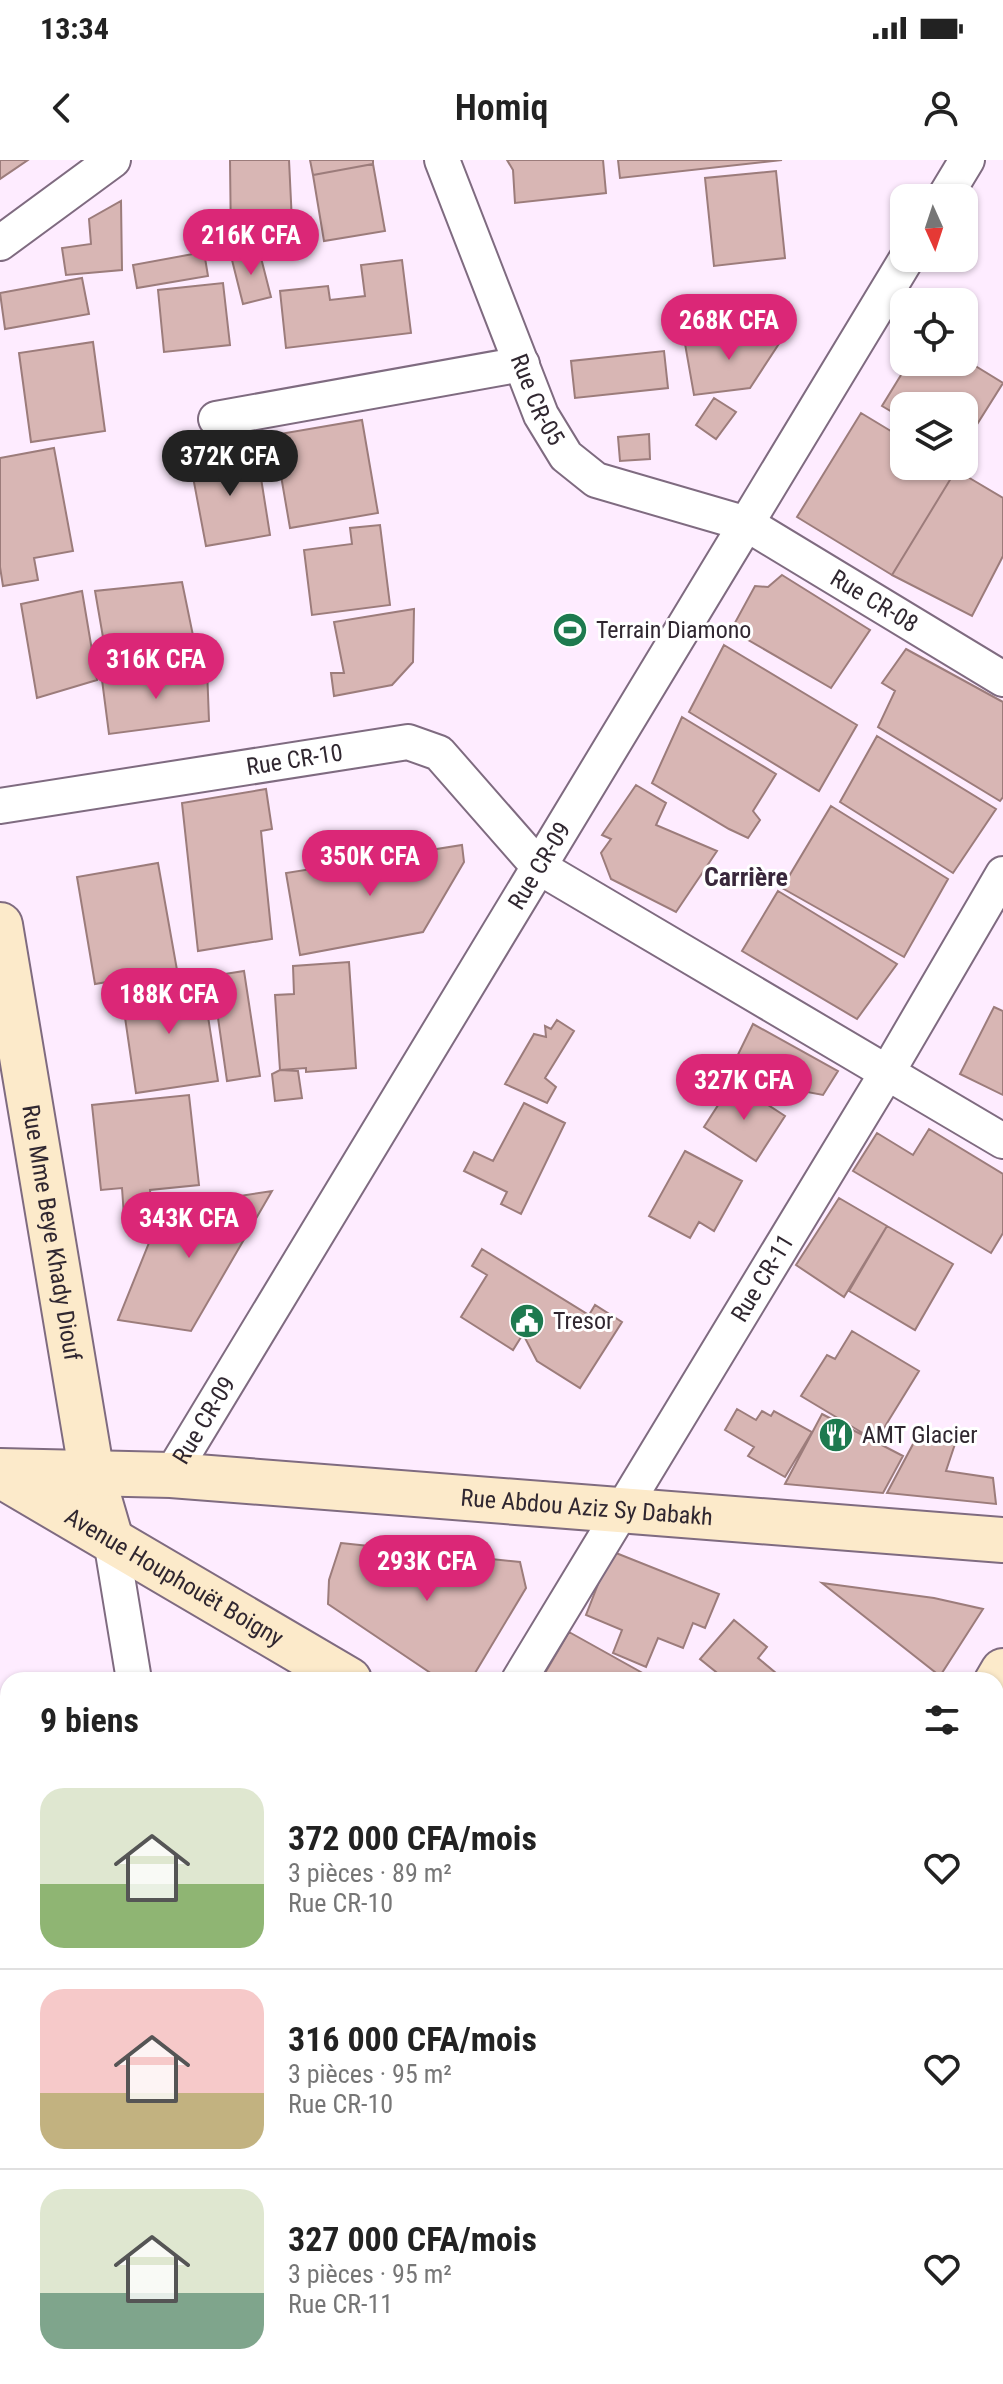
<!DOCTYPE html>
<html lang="fr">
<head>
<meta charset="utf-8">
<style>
  :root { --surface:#fff; --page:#f2f2f2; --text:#222; --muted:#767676; --line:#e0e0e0; --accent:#db2777 }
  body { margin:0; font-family:"Roboto Condensed",sans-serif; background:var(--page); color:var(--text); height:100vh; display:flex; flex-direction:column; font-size:30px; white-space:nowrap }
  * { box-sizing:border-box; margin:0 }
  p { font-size:26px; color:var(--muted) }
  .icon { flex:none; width:44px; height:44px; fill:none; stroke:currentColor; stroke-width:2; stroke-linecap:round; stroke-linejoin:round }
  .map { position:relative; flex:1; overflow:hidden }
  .sheet { position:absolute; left:0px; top:1512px; width:1004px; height:712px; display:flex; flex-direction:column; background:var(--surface); border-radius:24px 24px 0 0; box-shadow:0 2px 6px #0004 }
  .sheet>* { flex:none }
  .needle { width:52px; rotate:177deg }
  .buttons { position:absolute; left:890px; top:24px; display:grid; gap:16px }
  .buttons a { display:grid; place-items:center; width:88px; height:88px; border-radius:16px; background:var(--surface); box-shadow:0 2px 6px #0004; font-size:40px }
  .price { position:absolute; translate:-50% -68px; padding:0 18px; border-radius:28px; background:var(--accent); color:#fff; font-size:26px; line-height:52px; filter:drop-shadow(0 2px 4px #0008) }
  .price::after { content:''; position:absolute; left:50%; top:48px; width:24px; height:18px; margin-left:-12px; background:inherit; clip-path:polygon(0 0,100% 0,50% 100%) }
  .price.current { background:#222; color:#fff }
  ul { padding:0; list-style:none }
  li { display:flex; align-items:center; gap:24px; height:200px; padding:0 40px }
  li+li { border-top:2px solid var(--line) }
  li span { display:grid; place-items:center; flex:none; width:224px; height:160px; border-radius:24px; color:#555 }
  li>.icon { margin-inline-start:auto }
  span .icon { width:96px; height:96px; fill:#fffc; stroke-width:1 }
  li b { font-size:34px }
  h2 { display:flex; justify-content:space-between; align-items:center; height:96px; padding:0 40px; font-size:34px }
  .status { display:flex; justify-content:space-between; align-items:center; height:56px; padding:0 40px; background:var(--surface); direction:ltr }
  .status svg { height:22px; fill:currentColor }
  header { display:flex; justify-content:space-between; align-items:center; height:104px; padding:0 40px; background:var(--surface); font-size:36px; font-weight:600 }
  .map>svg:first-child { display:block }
</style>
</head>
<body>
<div class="status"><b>13:34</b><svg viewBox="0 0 49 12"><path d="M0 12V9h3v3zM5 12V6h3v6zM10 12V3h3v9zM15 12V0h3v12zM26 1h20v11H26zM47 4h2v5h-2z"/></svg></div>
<header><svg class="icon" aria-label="back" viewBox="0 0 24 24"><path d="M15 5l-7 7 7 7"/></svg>Homiq<svg class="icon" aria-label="person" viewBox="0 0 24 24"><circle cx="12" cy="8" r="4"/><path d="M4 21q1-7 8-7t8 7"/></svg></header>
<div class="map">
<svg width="1003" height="2224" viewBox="0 0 1003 2224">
  <rect width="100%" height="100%" fill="#feecff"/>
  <path fill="#d8b6b4" stroke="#9c7c7b" stroke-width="2" d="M0,0h28l-28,19z
    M230,0h59l4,83 -62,3z
    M310,0h63v4l-60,11z
    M507,0h96l3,33 -91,10 -2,-33z
    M618,0h164l-162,18z
    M373,4l12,67 -61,10 -11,-66z
    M776,11l9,87 -71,8 -9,-88z
    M121,41l1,69 -56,5 -4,-27 29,-4 -2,-25z
    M259,90l12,47 -28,7 -12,-48z
    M204,92l4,24 -71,12 -4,-23z
    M402,100l9,73 -125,15 -6,-57 48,-5 2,14 35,-4 -4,-31z
    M82,118l7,36 -84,15 -5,-36z
    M223,123l7,62 -66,7 -6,-62z
    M786,173l-36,55 -56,7 -9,-51z
    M93,182l12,89 -74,11 -12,-89z
    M664,191l4,37 -93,10 -4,-37z
    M964,199l39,24 -39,62v-39h-60v13l-22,-13 27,-44h55z
    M714,238l22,14 -20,27 -20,-14z
    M861,253l43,26v27h44l8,4 -64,105 -95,-58z
    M362,260l16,93 -88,15 -16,-93z
    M649,274l1,25 -30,2 -2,-24z
    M54,288l19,103 -39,7 4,22 -35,6 -3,-19v-109z
    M234,289l4,15 20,-5 12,76 -64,11 -16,-85z
    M956,310l47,28v58l-31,60 -80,-41z
    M380,365l10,80 -78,10 -8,-65 48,-6 -2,-16z
    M782,415l88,55 -39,58 -100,-58 24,-44 13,1z
    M182,422l15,73 -88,17 -14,-81z
    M82,431l15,89 -60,18 -16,-94z
    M414,449l-1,53 -21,23 -58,11 -3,-23h13l-10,-51z
    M724,485l133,80 -38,66 -130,-79z
    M906,489l97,53v95l-3,4 -122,-74 17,-36 -13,-8z
    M207,508l2,53 -100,13 -7,-54z
    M682,557l94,57 -23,37 7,9 -12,18 -19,-9 -77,-46z
    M877,576l119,73 -43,64 -113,-71z
    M636,625l30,18 -10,22 61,26 -41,61 -65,-33 -10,-26 10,-14 -9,-4z
    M266,629l6,40 -11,2 11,108 -74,12 -16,-148z
    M831,646l117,73 -44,78 -122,-69z
    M462,685l2,17 -41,70 -123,23 -14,-82z
    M158,703l19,107 -82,14 -18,-107z
    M778,731l119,73 -40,55 -115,-68z
    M349,802l7,106 -50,4v-4l-26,2 -5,-75 19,-1 -1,-28z
    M244,811l16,105 -33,5 -15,-105z
    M202,818l16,103 -82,12 -15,-103z
    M994,847l9,4v84l-43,-21z
    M557,860l17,11 -29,47 11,9 -9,16 -42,-19 29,-50 12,3 -1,-11 6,3z
    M753,864l85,47 -15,24 -96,-18z
    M280,910l18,1 4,27 -27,3 -3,-27z
    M733,922l52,34 -29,45 -52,-34z
    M189,935l10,90 -49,5 2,23 -28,3 -2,-28 -21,2 -9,-85z
    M524,943l41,20 -44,91 -20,-10 6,-12 -43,-21 10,-19 19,9z
    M929,969l74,45v59l-12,20 -138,-82 24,-38 36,22z
    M685,991l57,30 -28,50 -15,-9 -9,16 -41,-22z
    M272,1031l-81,140 -73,-11 45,-112z
    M839,1038l48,28 -43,71 -48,-32z
    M887,1066l66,38 -38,66 -66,-39z
    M482,1089l107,66 6,-10 27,17 -42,66 -43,-27 -14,-27 -10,16 -52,-33 26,-42 -15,-9z
    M852,1171l67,40 -43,70 -75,-45 26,-41 8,4z
    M737,1249l19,11 6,-9 9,5 3,-5 38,21 -27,45 -37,-21 6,-9 -29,-17z
    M822,1254l81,42 -20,37 -98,-9z
    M920,1271l36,10 -10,30 47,7 3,26 -109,-11z
    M341,1383l179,19 6,26 -51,85 -10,7h-24l-113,-76 1,-24z
    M611,1391l108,43 -14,34 -12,-5 -10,25 -25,-10 -12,29 -33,-14 9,-23 -36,-15z
    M822,1423l112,15 49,11 -43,67z
    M734,1460l33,27 -9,11 24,20 -2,2h-54l-26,-21z
    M569,1472l86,48h-114z
    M1003,1611v73l-7,-5v-58z
    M996,1805l7,5v68l-7,-5z
    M8,1923v126l-8,2v-127z
    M8,2106v57l-8,2v-58z
    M117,2216h74l1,8h-74z
    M301,2216h73l2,8h-73z
    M374,2216h54l1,4 -24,4h-29z
    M467,2216h57v8h-56z
    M770,2216h198l2,8h-209l-1,-6z"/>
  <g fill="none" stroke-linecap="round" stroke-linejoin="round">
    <g stroke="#7f6b80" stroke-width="38">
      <g id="street">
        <path id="s1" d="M442,0l99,255 25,41 30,24 151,44 256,155"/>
        <path d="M944,38l23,-38"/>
        <path d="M0,83l113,-83"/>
        <path d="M216,259l306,-55"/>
        <path id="s2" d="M0,646l408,-64 31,11 100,114 464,274"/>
        <path id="s3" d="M171,1315l736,-1217"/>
        <path d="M111,1380l23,140"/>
        <path id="s4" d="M519,1520l369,-609 115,-197"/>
        <path d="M0,1680l8,-1"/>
        <path d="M0,2082l8,-1"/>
        <path d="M996,2121l7,35"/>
        <path d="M248,2216l1,8"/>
        <path d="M633,2216l2,8"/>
      </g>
    </g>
    <g stroke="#7f6b80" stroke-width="48">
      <g id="secondary">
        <path id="s5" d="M0,765l92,550 19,65"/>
        <path id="s6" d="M0,1311l171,4 832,65"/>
        <path id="s7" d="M0,1315l349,205"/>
        <path d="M996,1523l7,-12"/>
        <path d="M996,1927l7,4"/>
      </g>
    </g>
    <use href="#street" stroke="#fff" stroke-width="34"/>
    <use href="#secondary" stroke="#fceaca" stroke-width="44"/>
  </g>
  <defs>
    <g id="stadium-disc" transform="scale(1.8)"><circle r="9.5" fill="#1e7a4f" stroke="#fff"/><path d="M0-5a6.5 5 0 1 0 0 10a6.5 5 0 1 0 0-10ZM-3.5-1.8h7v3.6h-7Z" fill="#fff"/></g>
    <g id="civic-disc" transform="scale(1.8)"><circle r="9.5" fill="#1e7a4f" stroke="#fff"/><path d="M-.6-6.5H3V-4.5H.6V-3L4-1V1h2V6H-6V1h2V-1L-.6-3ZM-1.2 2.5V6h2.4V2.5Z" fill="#fff"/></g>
    <g id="restaurant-disc" transform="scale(1.8)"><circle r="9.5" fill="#1e7a4f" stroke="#fff"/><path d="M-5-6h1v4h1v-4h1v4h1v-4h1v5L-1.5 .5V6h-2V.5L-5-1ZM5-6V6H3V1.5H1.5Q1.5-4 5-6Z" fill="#fff"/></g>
  </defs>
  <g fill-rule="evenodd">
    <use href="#stadium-disc" x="570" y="470"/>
    <use href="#civic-disc" x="527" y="1161"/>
    <use href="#restaurant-disc" x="836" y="1275"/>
  </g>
  <g text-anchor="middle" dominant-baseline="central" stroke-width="6" stroke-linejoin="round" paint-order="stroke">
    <g font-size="24" fill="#302730" stroke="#fff">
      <text stroke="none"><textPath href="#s1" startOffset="258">Rue CR-05</textPath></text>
      <text stroke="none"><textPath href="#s1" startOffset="666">Rue CR-08</textPath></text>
      <text stroke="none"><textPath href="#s2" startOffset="298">Rue CR-10</textPath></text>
      <text stroke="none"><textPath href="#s3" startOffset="712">Rue CR-09</textPath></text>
      <text stroke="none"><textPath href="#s5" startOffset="312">Rue Mme Beye Khady Diouf</textPath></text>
      <text stroke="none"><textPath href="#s4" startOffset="470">Rue CR-11</textPath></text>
      <text stroke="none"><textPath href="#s3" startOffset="64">Rue CR-09</textPath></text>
      <text stroke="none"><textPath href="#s6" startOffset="588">Rue Abdou Aziz Sy Dabakh</textPath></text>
      <text stroke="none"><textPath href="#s7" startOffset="202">Avenue Houphouët Boigny</textPath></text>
    </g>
    <g font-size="24" fill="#302730" stroke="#fff" text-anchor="start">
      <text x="596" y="470">Terrain Diamono</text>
      <text x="553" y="1161">Tresor</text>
      <text x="862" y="1275">AMT Glacier</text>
    </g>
    <g font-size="26" font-weight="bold" fill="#39283b" stroke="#fff">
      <text x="746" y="717">Carrière</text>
    </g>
  </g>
</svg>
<div class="buttons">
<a><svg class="needle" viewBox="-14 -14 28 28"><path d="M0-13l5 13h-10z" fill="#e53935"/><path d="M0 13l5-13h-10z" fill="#767676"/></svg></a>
<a><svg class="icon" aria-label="locate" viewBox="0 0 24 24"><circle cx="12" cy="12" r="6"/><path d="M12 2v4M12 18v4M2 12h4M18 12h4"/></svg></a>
<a><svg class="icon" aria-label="layers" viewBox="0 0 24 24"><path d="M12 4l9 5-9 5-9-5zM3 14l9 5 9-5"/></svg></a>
</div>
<b class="price" style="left:251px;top:117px">216K CFA</b>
<b class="price" style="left:729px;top:202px">268K CFA</b>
<b class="price current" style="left:230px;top:338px">372K CFA</b>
<b class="price" style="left:156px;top:541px">316K CFA</b>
<b class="price" style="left:370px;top:738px">350K CFA</b>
<b class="price" style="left:169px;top:876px">188K CFA</b>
<b class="price" style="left:744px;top:962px">327K CFA</b>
<b class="price" style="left:189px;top:1100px">343K CFA</b>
<b class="price" style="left:427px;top:1443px">293K CFA</b>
<section class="sheet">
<h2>9 biens<svg class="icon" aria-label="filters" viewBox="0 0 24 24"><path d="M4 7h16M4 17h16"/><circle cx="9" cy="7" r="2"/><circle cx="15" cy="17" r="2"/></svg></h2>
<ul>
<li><span style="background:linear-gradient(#dfe7d0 60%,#8fb573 0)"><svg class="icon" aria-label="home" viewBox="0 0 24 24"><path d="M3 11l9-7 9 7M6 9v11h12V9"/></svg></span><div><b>372 000 CFA/mois</b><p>3 pièces · 89 m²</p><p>Rue CR-10</p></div><svg class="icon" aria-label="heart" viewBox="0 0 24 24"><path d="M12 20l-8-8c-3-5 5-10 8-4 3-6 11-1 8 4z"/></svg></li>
<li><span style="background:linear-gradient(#f6c9c9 65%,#c2b280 0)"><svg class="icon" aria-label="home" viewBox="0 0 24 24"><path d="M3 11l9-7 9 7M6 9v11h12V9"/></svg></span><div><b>316 000 CFA/mois</b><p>3 pièces · 95 m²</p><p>Rue CR-10</p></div><svg class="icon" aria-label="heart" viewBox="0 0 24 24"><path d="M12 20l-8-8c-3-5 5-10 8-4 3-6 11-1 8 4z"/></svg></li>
<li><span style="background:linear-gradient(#dfe7d0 65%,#7fa58c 0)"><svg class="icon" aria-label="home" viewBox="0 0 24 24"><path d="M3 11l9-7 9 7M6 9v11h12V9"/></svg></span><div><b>327 000 CFA/mois</b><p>3 pièces · 95 m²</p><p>Rue CR-11</p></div><svg class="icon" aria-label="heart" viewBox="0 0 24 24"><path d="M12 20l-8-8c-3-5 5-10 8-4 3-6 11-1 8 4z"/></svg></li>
</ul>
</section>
</div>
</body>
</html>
